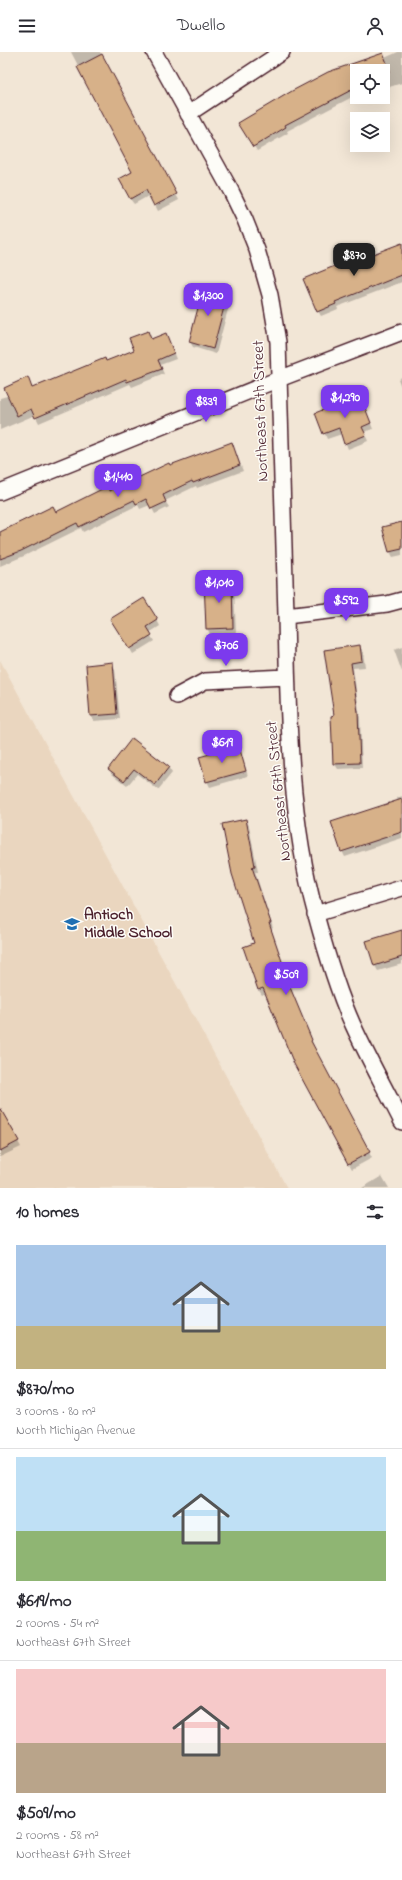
<!DOCTYPE html>
<html lang="en">
<head>
<meta charset="utf-8">
<style>
  :root { --surface:#fff; --page:#f7f7f7; --text:#2b2b33; --muted:#7c7c81; --line:#e1e1e2; --accent:#7c3aed }
  body { margin:0; font-family:"Indie Flower",sans-serif; background:var(--page); color:var(--text); height:100vh; display:flex; flex-direction:column; font-size:15px; white-space:nowrap }
  * { box-sizing:border-box; margin:0 }
  p { font-size:13px; color:var(--muted) }
  .icon { flex:none; width:22px; height:22px; fill:none; stroke:currentColor; stroke-width:2; stroke-linecap:round; stroke-linejoin:round }
  .map { position:relative; height:1136px; overflow:hidden }
  .side { display:flex; flex-direction:column; background:var(--surface); flex:1 }
  .side>* { flex:none }
  .fabs { position:absolute; left:350px; top:12px; display:grid; gap:8px }
  .fabs a { display:grid; place-items:center; width:40px; height:40px; border-radius:0px; background:var(--surface); box-shadow:0 4px 16px #0002; font-size:20px }
  .price { position:absolute; translate:-50% -34px; padding:0 9px; border-radius:8px; background:var(--accent); color:#fff; font-size:13px; line-height:26px; filter:drop-shadow(0 1px 2px #0008) }
  .price::after { content:''; position:absolute; left:50%; top:24px; width:12px; height:9px; margin-left:-6px; background:inherit; clip-path:polygon(0 0,100% 0,50% 100%) }
  .price.selected { background:#222; color:#fff }
  ul { padding:0; list-style:none }
  li { display:grid; align-content:center; gap:8px; height:212px; padding:0 16px }
  li+li { border-top:1px solid var(--line) }
  li span { display:grid; place-items:center; height:124px; border-radius:0px; color:#555 }
  li>.icon { margin-inline-start:auto }
  span .icon { width:72px; height:72px; fill:#fffc; stroke-width:1 }
  li b { font-size:17px }
  h2 { display:flex; justify-content:space-between; align-items:center; height:48px; padding:0 16px; font-size:17px }
  header { display:flex; justify-content:space-between; align-items:center; height:52px; padding:0 16px; background:var(--surface); font-size:18px; font-weight:600 }
  .map>svg:first-child { display:block }
</style>
</head>
<body>
<header><svg class="icon" aria-label="menu" viewBox="0 0 24 24"><path d="M4 6h16M4 12h16M4 18h16"/></svg>Dwello<svg class="icon" aria-label="person" viewBox="0 0 24 24"><circle cx="12" cy="8" r="4"/><path d="M4 21q1-7 8-7t8 7"/></svg></header>
<div class="map">
<svg width="402" height="1136" viewBox="0 0 402 1136">
  <rect width="100%" height="100%" fill="#f2e6d6"/>
  <filter id="ink" filterUnits="userSpaceOnUse"><feTurbulence type="fractalNoise" baseFrequency=".025" numOctaves="2"/><feDisplacementMap in="SourceGraphic" scale="8" xChannelSelector="R" yChannelSelector="G"/><feConvolveMatrix kernelMatrix="1 2 1 2 8 2 1 2 1" color-interpolation-filters="sRGB"/></filter>
  <g filter="url(#ink)">
    <path fill="#ead6bf" d="M0,608l287,528h-287z"/>
    <path fill="#0003" d="M71,0h29l79,148 -21,11 -8,-16 -16,9 -4,-5 4,-26z
      M398,0h4v31l-19,6v-18h-26v26l-1,-2 -69,36 1,2 -31,18 -17,-28z
      M402,197v33l-65,25 1,2 -17,7 -3,-5 47,-53z
      M205,235l23,6 3,5 -15,56 -23,-7 -3,-5z
      M148,280l4,8 14,-6 10,25 -16,6 4,9 -32,13 -2,-3 -91,39 -4,-8 -35,15v-32l32,-9 103,-38z
      M402,325v12l-4,-10z
      M360,344l13,33 -9,3 4,9 -20,8 -6,-15 -15,5 -11,-26z
      M234,396l9,23 -46,17 -1,-2 -31,15 4,6 -14,7 -5,-9 -10,4 -2,-4 -55,27 -2,-4 -57,28 -24,10v-33l110,-41 59,-26z
      M402,471v32l-9,2 -3,-5 -6,-24z
      M231,529l3,6 2,46 -26,1 -3,-6z
      M157,568l3,6 -11,7 5,8 -21,13 -18,-29z
      M359,594l4,5 2,16 -12,1 7,50 2,50 -24,1 -4,-6 1,-47 -10,-65z
      M402,595v25l-8,-22z
      M112,611l3,6 5,50 -26,2 -3,-5z
      M239,695l9,29 -38,11 -3,-6z
      M168,715l4,6 -14,17 -21,-16 -10,12 -15,-12 -3,-5z
      M402,744v42l-57,19 -3,-6 56,-49 -1,-4z
      M246,768l3,6 9,46h-3l18,56 -2,1 19,56h-1l25,61h-1l59,112 -20,11 -57,-105 -29,-71 -4,2 -4,-6z
      M402,879v33l-24,7 -3,-5z
      M0,1057l21,38 -21,10z
      M382,1124l7,12h-27z"/>
    <path fill="#d7b189" stroke="#4a1f2b" d="M383,1l7,18h-33v16l-72,38 1,2 -33,20 -15,-24 54,-32 36,-19z
      M102,2l75,140 -23,12 -8,-16 -16,9 -11,-20 13,-7 -55,-105z
      M402,191v32l-67,27 1,2 -19,8 -14,-33 61,-25 1,3z
      M204,233l24,7 -15,57 -24,-7z
      M148,279l3,8 15,-6 8,20 -16,7 4,9 -35,13 -1,-3 -91,39 -4,-9 -14,7 -13,-28 24,-11 4,11 73,-30 1,3 28,-11 -5,-12z
      M360,343l11,28 -9,4 4,8 -22,9 -5,-16 -16,6 -8,-21z
      M232,390l8,23 -47,18 -1,-2 -29,14 3,7 -15,7 -5,-10 -10,5 -2,-4 -55,27 -2,-4 -56,28 -21,8v-27l53,-26 3,6 52,-26 2,5 59,-28 1,2z
      M402,470v27l-13,3 -7,-25z
      M232,528l1,48 -27,1 -2,-48z
      M144,546l14,22 -11,7 5,8 -23,14 -19,-30z
      M360,593l2,16 -11,2 7,49 2,51 -27,1 -2,-48 3,-1 -10,-65z
      M113,610l4,52 -27,2 -4,-51z
      M132,686l37,29 -14,18 -21,-16 -10,12 -16,-12z
      M239,694l7,25 -40,11 -7,-25z
      M402,747v33l-61,20 -10,-30z
      M246,767l9,47 -3,1 19,56h-2l19,56 -1,1 25,60 -1,1 59,111 -22,12 -54,-100 -31,-76 -5,2 -15,-43 11,-4 -22,-69 -10,-50z
      M402,878v27l-28,9 -8,-25z
      M0,1056l19,33 -19,10z"/>
    <g fill="none" stroke-linecap="round" stroke-linejoin="round">
      <g stroke="#4a1f2b" stroke-width="18">
        <path id="street" d="M154,0l77,139 14,29 12,30 13,45 8,47c3,91 6,182 8,273 2,100 3,202 30,300 10,37 21,75 37,110 15,33 33,65 49,97
          M188,62l94,-62
          M0,440l279,-113 123,-47
          M286,564l101,-12 15,-4
          M177,644l28,-15 81,-4
          M315,862l87,-26"/>
      </g>
      <use href="#street" stroke="#fdfcf7" stroke-width="15"/>
    </g>
  </g>
  <defs>
    <g id="school-bare" transform="scale(1.2)"><path d="M0-5L7-2L0 1L-7-2ZM-4 1L0 2.5L4 1V4Q0 6-4 4Z" fill="#1f6fb2" stroke="#fdfcf7" stroke-width="2.5" paint-order="stroke"/></g>
  </defs>
  <g fill-rule="evenodd">
    <use href="#school-bare" x="72" y="872"/>
  </g>
  <g text-anchor="middle" dominant-baseline="central" stroke-width="3" stroke-linejoin="round" paint-order="stroke">
    <g font-size="16" fill="#4a1f2b" stroke="#fdfcf7">
      <text transform="translate(261 359) rotate(-92)">Northeast 67th Street</text>
      <text transform="translate(279 739) rotate(-96)">Northeast 67th Street</text>
    </g>
    <g font-size="16" font-weight="bold" fill="#4a1f2b" stroke="#fdfcf7" text-anchor="start">
      <text x="84" y="863">Antioch<tspan x="84" dy="18">Middle School</tspan></text>
    </g>
  </g>
</svg>
<div class="fabs">
<a><svg class="icon" aria-label="locate" viewBox="0 0 24 24"><circle cx="12" cy="12" r="6"/><path d="M12 2v4M12 18v4M2 12h4M18 12h4"/></svg></a>
<a><svg class="icon" aria-label="layers" viewBox="0 0 24 24"><path d="M12 4l9 5-9 5-9-5zM3 14l9 5 9-5"/></svg></a>
</div>
<b class="price selected" style="left:354px;top:225px">$870</b>
<b class="price" style="left:208px;top:265px">$1,300</b>
<b class="price" style="left:345px;top:367px">$1,290</b>
<b class="price" style="left:206px;top:371px">$839</b>
<b class="price" style="left:118px;top:446px">$1,410</b>
<b class="price" style="left:219px;top:552px">$1,010</b>
<b class="price" style="left:346px;top:570px">$592</b>
<b class="price" style="left:226px;top:615px">$706</b>
<b class="price" style="left:222px;top:712px">$619</b>
<b class="price" style="left:286px;top:944px">$509</b>
</div>
<section class="side">
<h2>10 homes<svg class="icon" aria-label="filters" viewBox="0 0 24 24"><path d="M4 7h16M4 17h16"/><circle cx="9" cy="7" r="2"/><circle cx="15" cy="17" r="2"/></svg></h2>
<ul>
<li><span style="background:linear-gradient(#a9c7e8 65%,#c2b280 0)"><svg class="icon" aria-label="home" viewBox="0 0 24 24"><path d="M3 11l9-7 9 7M6 9v11h12V9"/></svg></span><div><b>$870/mo</b><p>3 rooms · 80 m²</p><p>North Michigan Avenue</p></div></li>
<li><span style="background:linear-gradient(#bfe0f5 60%,#8fb573 0)"><svg class="icon" aria-label="home" viewBox="0 0 24 24"><path d="M3 11l9-7 9 7M6 9v11h12V9"/></svg></span><div><b>$619/mo</b><p>2 rooms · 54 m²</p><p>Northeast 67th Street</p></div></li>
<li><span style="background:linear-gradient(#f6c9c9 60%,#b9a48a 0)"><svg class="icon" aria-label="home" viewBox="0 0 24 24"><path d="M3 11l9-7 9 7M6 9v11h12V9"/></svg></span><div><b>$509/mo</b><p>2 rooms · 58 m²</p><p>Northeast 67th Street</p></div></li>
</ul>
</section>
</body>
</html>
